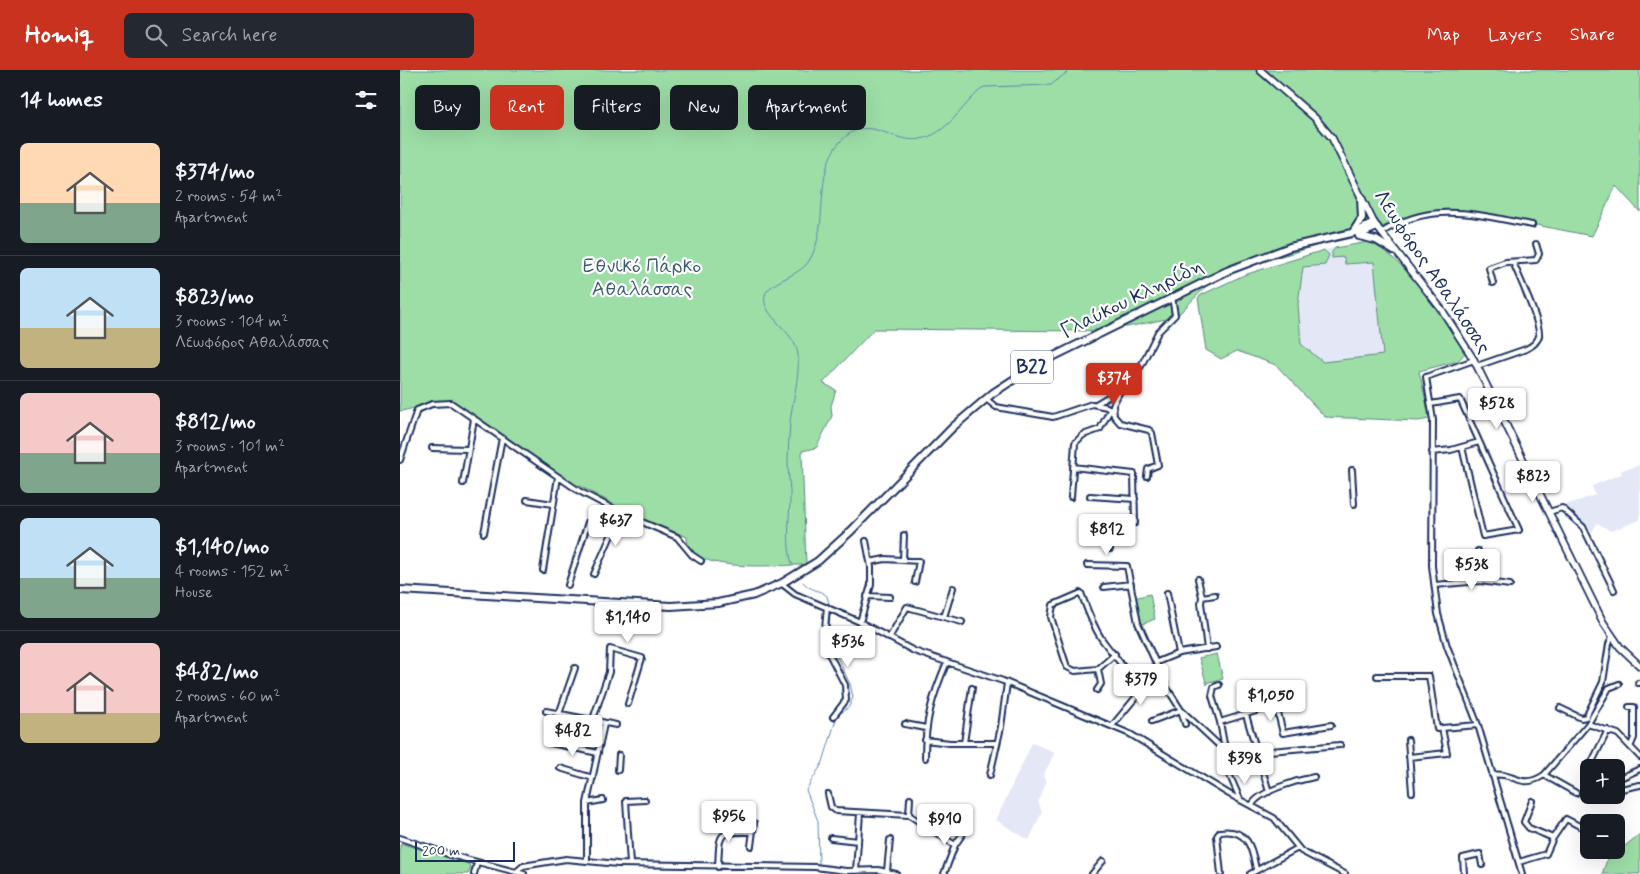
<!DOCTYPE html>
<html lang="en">
<head>
<meta charset="utf-8">
<style>
  :root { --surface:#171b24; --page:#242831; --text:#f1f3f6; --muted:#9ea1a6; --line:#363941; --accent:#c8321e }
  body { margin:0; font-family:Mynerve,sans-serif; background:var(--page); color:var(--text); height:100vh; display:flex; flex-direction:column; font-size:19px; white-space:nowrap }
  * { box-sizing:border-box; margin:0 }
  p { font-size:16px; color:var(--muted) }
  .icon { flex:none; width:28px; height:28px; fill:none; stroke:currentColor; stroke-width:2; stroke-linecap:round; stroke-linejoin:round }
  .map { position:relative; flex:1; overflow:hidden }
  .sheet { display:flex; flex-direction:column; background:var(--surface); width:400px }
  .sheet>* { flex:none }
  .top-card { position:absolute; left:15px; top:15px; width:475px; height:45px; display:flex; gap:10px }
  .controls { position:absolute; left:1180px; top:689px; display:grid; gap:10px }
  .controls a { display:grid; place-items:center; width:45px; height:45px; border-radius:8px; background:var(--surface); box-shadow:0 5px 20px #0002; font-size:25px }
  .scale { position:absolute; left:15px; bottom:12px; width:100px; box-sizing:border-box; padding-left:5px; border:2px solid #1b2f5e; border-top:0; font-size:14px; line-height:18px; white-space:nowrap; color:#1b2f5e; -webkit-text-stroke:4px #fff; paint-order:stroke }
  .price { position:absolute; translate:-50% -42px; padding:0 11px; border-radius:5px; background:#fff; color:#222; font-size:16px; line-height:32px; filter:drop-shadow(0 1px 2px #0008) }
  .price::after { content:''; position:absolute; left:50%; top:30px; width:15px; height:11px; margin-left:-8px; background:inherit; clip-path:polygon(0 0,100% 0,50% 100%) }
  .price.active { background:var(--accent); color:#fff }
  ul { padding:0; list-style:none }
  li { display:flex; align-items:center; gap:15px; height:125px; padding:0 20px }
  li+li { border-top:1px solid var(--line) }
  li span { display:grid; place-items:center; flex:none; width:140px; height:100px; border-radius:8px; color:#555 }
  li>.icon { margin-inline-start:auto }
  span .icon { width:60px; height:60px; fill:#fffc; stroke-width:1 }
  li b { font-size:21px }
  h2 { display:flex; justify-content:space-between; align-items:center; height:60px; padding:0 20px; font-size:21px }
  .pill { padding:0 18px; border-radius:8px; background:var(--surface); box-shadow:0 5px 20px #0002; font-size:18px; line-height:45px }
  .pill.active { background:var(--accent); color:#fff }
  header { display:flex; align-items:center; gap:30px; box-sizing:border-box; height:70px; padding:0 25px; background:var(--accent); color:#fff }
  header strong { font-size:24px }
  nav { display:flex; gap:28px; margin-inline-start:auto; font-size:18px }
  .search { width:350px; height:45px; background:var(--page); display:flex; align-items:center; gap:12px; box-sizing:border-box; padding:0 18px; border-radius:8px; color:var(--muted); font-size:19px }
  main { display:flex; flex:1; min-height:0 }
  .map>svg:first-child { display:block }
</style>
</head>
<body>
<header>
<strong>Homiq</strong>
<div class="search"><svg class="icon" aria-label="search" viewBox="0 0 24 24"><circle cx="10" cy="10" r="6"/><path d="M15 15l6 6"/></svg>Search here</div>
<nav><a>Map</a><a>Layers</a><a>Share</a></nav>
</header>
<main>
<section class="sheet">
<h2>14 homes<svg class="icon" aria-label="filters" viewBox="0 0 24 24"><path d="M4 7h16M4 17h16"/><circle cx="9" cy="7" r="2"/><circle cx="15" cy="17" r="2"/></svg></h2>
<ul>
<li><span style="background:linear-gradient(#ffd9b3 60%,#7fa58c 0)"><svg class="icon" aria-label="home" viewBox="0 0 24 24"><path d="M3 11l9-7 9 7M6 9v11h12V9"/></svg></span><div><b>$374/mo</b><p>2 rooms · 54 m²</p><p>Apartment</p></div></li>
<li><span style="background:linear-gradient(#bfe0f5 60%,#c2b280 0)"><svg class="icon" aria-label="home" viewBox="0 0 24 24"><path d="M3 11l9-7 9 7M6 9v11h12V9"/></svg></span><div><b>$823/mo</b><p>3 rooms · 104 m²</p><p>Λεωφόρος Αθαλάσσας</p></div></li>
<li><span style="background:linear-gradient(#f6c9c9 60%,#7fa58c 0)"><svg class="icon" aria-label="home" viewBox="0 0 24 24"><path d="M3 11l9-7 9 7M6 9v11h12V9"/></svg></span><div><b>$812/mo</b><p>3 rooms · 101 m²</p><p>Apartment</p></div></li>
<li><span style="background:linear-gradient(#bfe0f5 60%,#7fa58c 0)"><svg class="icon" aria-label="home" viewBox="0 0 24 24"><path d="M3 11l9-7 9 7M6 9v11h12V9"/></svg></span><div><b>$1,140/mo</b><p>4 rooms · 152 m²</p><p>House</p></div></li>
<li><span style="background:linear-gradient(#f6c9c9 70%,#c2b280 0)"><svg class="icon" aria-label="home" viewBox="0 0 24 24"><path d="M3 11l9-7 9 7M6 9v11h12V9"/></svg></span><div><b>$482/mo</b><p>2 rooms · 60 m²</p><p>Apartment</p></div></li>
</ul>
</section>
<div class="map">
<svg width="1240" height="804" viewBox="0 0 1240 804">
  <rect width="100%" height="100%" fill="#fff"/>
  <filter id="ink" filterUnits="userSpaceOnUse"><feTurbulence type="fractalNoise" baseFrequency=".02" numOctaves="2"/><feDisplacementMap in="SourceGraphic" scale="10" xChannelSelector="R" yChannelSelector="G"/><feConvolveMatrix kernelMatrix="1 2 1 2 8 2 1 2 1" color-interpolation-filters="sRGB"/></filter>
  <g filter="url(#ink)">
    <path fill="#e4e8f6" d="M935,178l-3,4 12,5 1,7 29,-2 9,93 -60,7 -22,-18 -3,-40 5,-37 22,-2 3,-8 -1,-6 -3,-1z
      M1240,395v55l-29,11 -14,-8 -5,9 -29,-26 32,-11 -3,-9 29,-12 1,-4z
      M632,673l23,9 -12,24 4,5 -9,20 4,11 -13,28 -33,-20z"/>
    <path fill="#9ddea7" stroke="#5c8682" d="M0,0h1240v142l-24,-26 -24,50 -132,-26 -25,1 -218,64 -41,42 -49,10 -43,4 -210,-2 -51,54 13,7 -5,16 1,10 -16,32 -14,3 4,114c-24,-1 -121,11 -119,-28l-52,-21 -55,-30 -4,1 -126,-86c-18,-1 -33,8 -50,10z
      M968,172c37,14 76,77 97,111l-7,8 -39,10 11,48 -12,2 -93,-4 -49,-52 -39,-14 -16,8 -15,-9 -8,-52 3,-3 43,-20 80,-25 5,5 -4,10 -22,2 -5,37 3,40 22,18 60,-7 -9,-93 -29,2 -1,-7 -12,1v-6l3,-4z
      M750,524l5,25 -13,5 -8,-26z
      M817,584l6,25 -14,3 -2,3 -8,-27z
      M1240,764v40h-38l5,-14z
      M3,774l65,20 3,3 -3,7h-68v-29z"/>
    <g fill="none" stroke-linecap="round" stroke-linejoin="round">
      <path stroke="#6185b1" stroke-width="1" d="M393,496c-7,-14 -4,-48 -3,-64 1,-12 -2,-25 -2,-38 0,-13 1,-28 2,-41 2,-23 10,-44 8,-68 -2,-24 -38,-39 -33,-60 4,-14 35,-19 44,-34 22,-36 3,-89 31,-119 29,-33 53,6 85,-4 26,-8 39,-36 59,-51l67,-2 19,-15
        M403,512c7,9 16,7 24,14l3,12
        M419,796l-1,-45 -12,-31 17,-28 14,-46 12,-9 4,-10 -3,-13 -21,-44 1,-28"/>
      <g stroke="#1b2f5e" stroke-width="8">
        <path id="minor" d="M981,163c51,-33 96,-18 151,-8
          M1093,213l-4,-15 17,-6 30,-2 3,-6 -3,-10
          M1074,290l-48,17 7,43 -1,146 6,48 9,32 31,79 44,149
          M1077,296l49,-17c6,-3 11,-6 13,-13 2,-13 -20,-59 -26,-74
          M586,329l10,8 57,10 39,-13 15,3 6,6
          M696,334l22,-13
          M1031,334l29,-5 59,131 -36,6 -21,-89
          M32,378l36,1
          M1032,382l19,-2 28,-8
          M0,390l17,-50 15,-6 19,-1 128,88 42,22 56,24 15,18 9,6
          M673,397l61,7 1,49 -47,-4
          M952,400l2,34
          M747,406l1,-7 10,-4 -6,-32 -3,-3 -29,-7 -6,-7 -1,-11 6,-12 22,-27 17,-34 17,-17 -3,-18
          M63,413l11,-64
          M690,426l45,3
          M671,427l4,-54 8,-8 17,-6 11,-21
          M127,430l26,4
          M1149,442l13,-4 21,19 31,63
          M84,463l18,-95
          M710,479l1,-28
          M1078,481l2,30
          M503,490l1,-25
          M470,492l15,-3 34,2 -4,21
          M687,495l40,1 11,57 29,65 14,22 4,14
          M143,500l15,-93
          M194,504l27,-61
          M798,509l4,18
          M381,513l14,11 65,28 54,29 89,30 127,53 99,60 45,24 27,33 44,23
          M168,515l20,-63
          M1035,515l45,-4 30,4
          M704,517l27,-3
          M767,523l12,60
          M467,526l23,1
          M427,537l-3,32 2,9 19,37 1,15 -13,17
          M544,547l9,-29
          M460,552l11,-37v-18l-5,-26
          M489,568l18,-31 55,15
          M807,579l-6,-46 1,-6 13,-2
          M757,592l22,-9 37,-6
          M698,599l-23,2 -8,-4 -16,-50 2,-12 28,-12c6,16 11,31 20,45 17,24 28,30 35,59
          M977,606h52l8,53 5,-1 5,25 -38,4
          M1238,613h2
          M819,615l-5,2 -2,9 8,26 10,54 10,23
          M697,620l4,-6 -3,-15 17,-15
          M876,635l7,28 48,-8
          M1229,637h5v31l-3,7
          M1160,638l21,10 5,-1 17,-35 6,-38 3,-7
          M146,641l70,14
          M159,644l16,-46
          M846,645l23,77
          M752,651l29,-11 44,41
          M192,652l17,-50 1,-23 32,9 -14,46
          M820,652l79,-24
          M505,654l21,4
          M1188,654l30,10 22,23
          M712,656l24,-29 29,-15
          M1042,658l36,-3
          M525,670l25,3h47
          M1008,670l4,52
          M151,673l47,10
          M564,673l8,-55
          M857,682l83,-7
          M525,688c0,-38 7,-61 22,-96
          M160,698l33,10
          M1189,698l19,-38
          M1240,699l-22,10 3,10 19,-4
          M218,700l1,-15
          M829,701l31,-4
          M590,705l11,-48 6,-44
          M1092,705c22,-4 28,16 52,0
          M1176,723l-32,-18 44,-51 21,-36 10,-4
          M428,724l3,13 5,4 73,4 46,30
          M1132,731l-8,21 5,6 24,10
          M187,733l16,-3
          M852,735c7,-14 46,-25 62,-28
          M509,745l1,-16
          M0,768l54,18 70,18
          M431,768l27,3
          M351,776l3,-23
          M187,791v-58l17,-79
          M1119,792l27,-8 7,-16 13,-19 23,12
          M230,794l-4,-63 19,-1
          M318,797c2,-34 -2,-36 34,-35
          M456,801l4,-58
          M487,801l3,-31
          M116,802l7,-6 43,-7 52,5 197,3 31,4 32,-1 18,4
          M74,804l3,-11
          M544,804l11,-29 11,-16
          M692,804l11,-13
          M821,804l-4,-38 3,-4c28,-4 32,16 36,37
          M850,804l48,-26
          M1064,804l-1,-16 17,-4 2,11"/>
      </g>
      <g stroke="#1b2f5e" stroke-width="9">
        <path id="secondary" d="M860,0l55,48 17,20 42,85 68,87 32,50 129,262 17,25 20,19"/>
      </g>
      <g stroke="#1b2f5e" stroke-width="10">
        <path id="primary" d="M953,162l9,-14 -1,-20
          M961,164l16,-7
          M959,166l17,4 18,11
          M0,520l271,16 47,-3 36,-8 28,-12 36,-22 33,-30 102,-104 40,-34 43,-28 191,-94 63,-24 66,-15 18,-9"/>
      </g>
      <use href="#minor" stroke="#fff" stroke-width="4"/>
      <use href="#secondary" stroke="#fff" stroke-width="5.5"/>
      <use href="#primary" stroke="#fff" stroke-width="6"/>
    </g>
  </g>
  <g text-anchor="middle" dominant-baseline="central" stroke-width="4.5" stroke-linejoin="round" paint-order="stroke">
    <rect fill="#fff" stroke="#5f6d8e" stroke-width="1" x="611" y="280.5" width="42" height="33" rx="4"/>
    <g font-size="19" font-weight="bold" fill="#1b2f5e">
      <text x="632" y="297">B22</text>
    </g>
    <g font-size="20" fill="#3c5b70" stroke="#fff">
      <text x="242" y="196">Εθνικό Πάρκο<tspan x="242" dy="23">Αθαλάσσας</tspan></text>
    </g>
    <g font-size="20" fill="#1b2f5e" stroke="#fff">
      <text transform="translate(1032 202) rotate(56)">Λεωφόρος Αθαλάσσας</text>
      <text transform="translate(732 229) rotate(-26)">Γλαύκου Κληρίδη</text>
    </g>
  </g>
</svg>
<div class="controls">
<a>+</a>
<a>−</a>
</div>
<div class="scale">200 m</div>
<b class="price active" style="left:714px;top:335px">$374</b>
<b class="price" style="left:1097px;top:360px">$528</b>
<b class="price" style="left:1133px;top:433px">$823</b>
<b class="price" style="left:216px;top:477px">$637</b>
<b class="price" style="left:707px;top:486px">$812</b>
<b class="price" style="left:1072px;top:521px">$538</b>
<b class="price" style="left:228px;top:574px">$1,140</b>
<b class="price" style="left:448px;top:598px">$536</b>
<b class="price" style="left:741px;top:636px">$379</b>
<b class="price" style="left:871px;top:652px">$1,050</b>
<b class="price" style="left:173px;top:687px">$482</b>
<b class="price" style="left:845px;top:715px">$398</b>
<b class="price" style="left:329px;top:773px">$956</b>
<b class="price" style="left:545px;top:776px">$910</b>
<div class="top-card">
<a class="pill">Buy</a>
<a class="pill active">Rent</a>
<a class="pill">Filters</a>
<a class="pill">New</a>
<a class="pill">Apartment</a>
</div>
</div>
</main>
</body>
</html>
